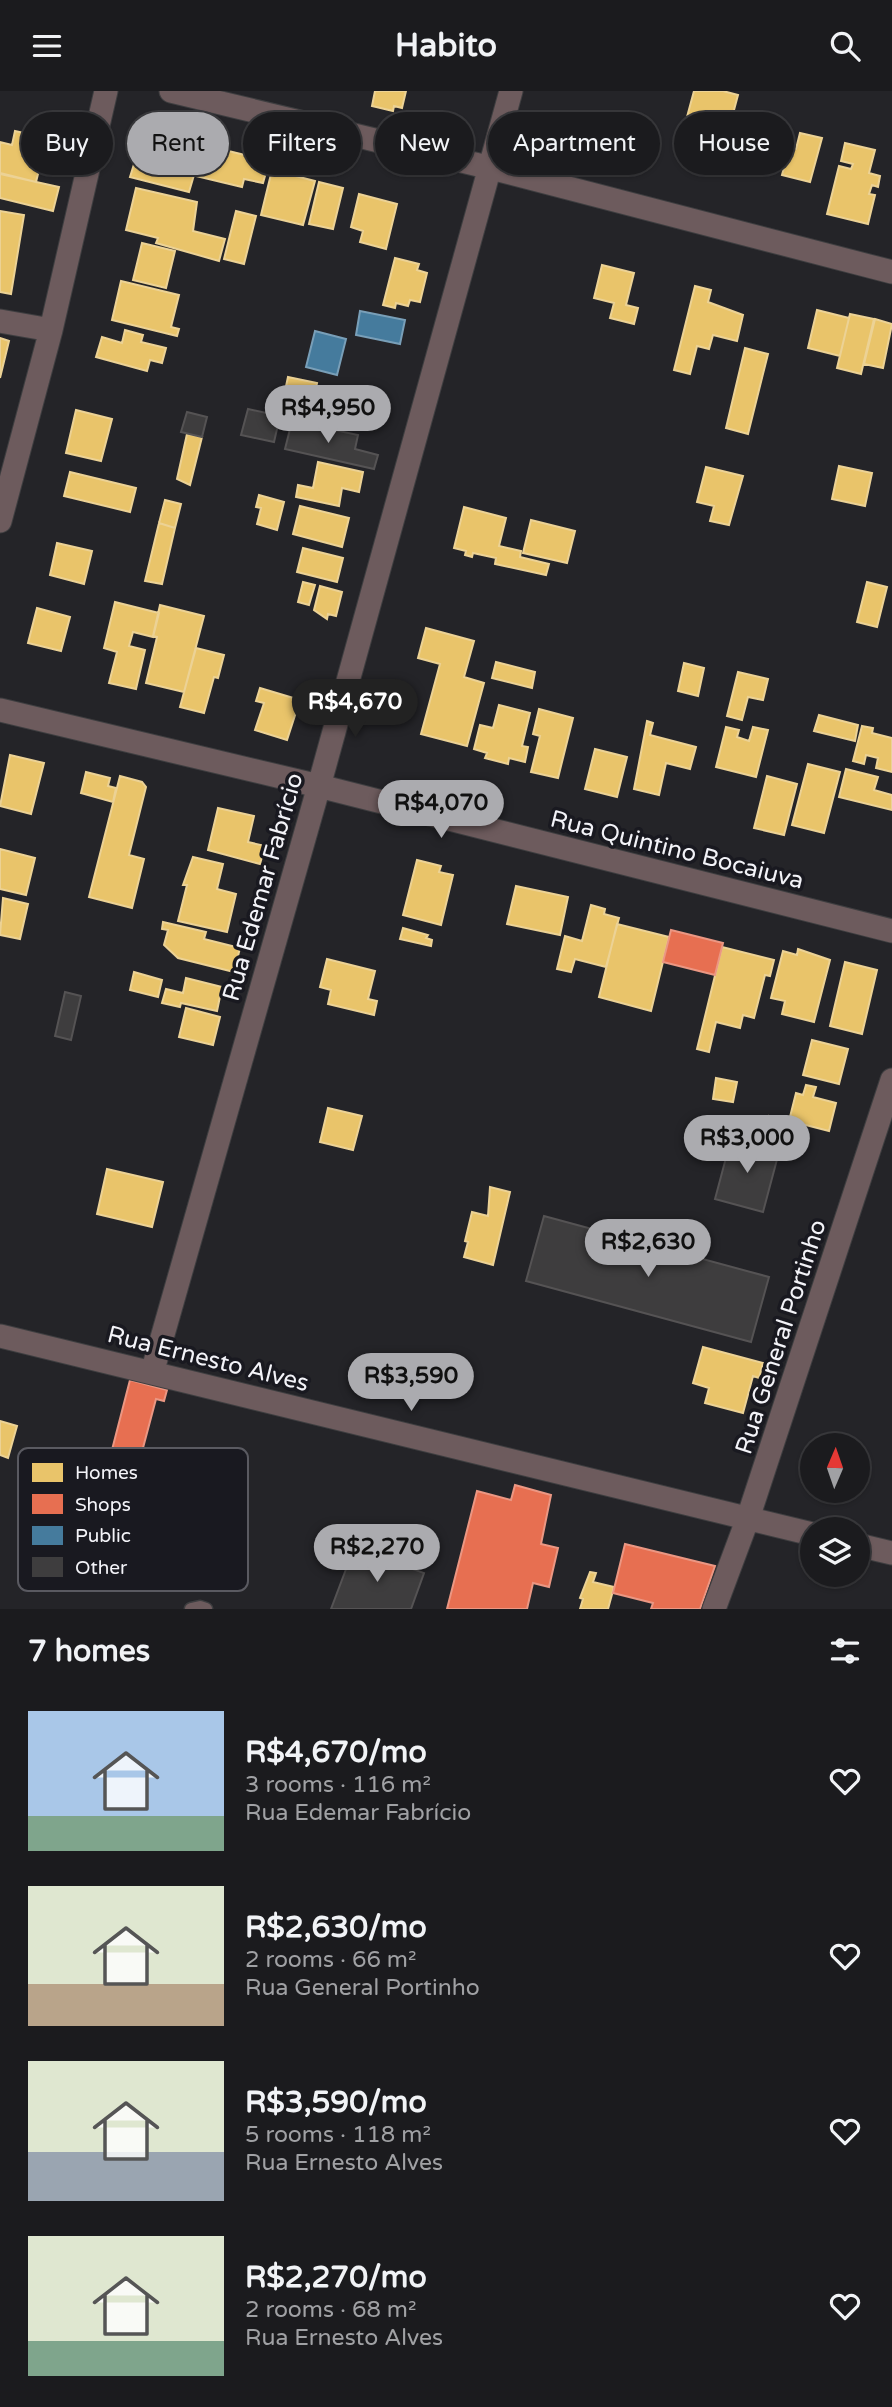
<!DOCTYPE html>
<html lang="en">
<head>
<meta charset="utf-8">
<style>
  :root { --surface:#1b1b1e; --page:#28282b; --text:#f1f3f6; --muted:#a0a1a4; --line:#39393c; --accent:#ababaf }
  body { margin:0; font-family:"Varela Round",sans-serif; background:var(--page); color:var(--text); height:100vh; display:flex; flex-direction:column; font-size:26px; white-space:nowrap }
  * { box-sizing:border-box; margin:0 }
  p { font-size:23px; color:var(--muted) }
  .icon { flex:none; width:38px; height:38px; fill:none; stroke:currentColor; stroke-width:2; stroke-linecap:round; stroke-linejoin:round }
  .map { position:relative; height:1518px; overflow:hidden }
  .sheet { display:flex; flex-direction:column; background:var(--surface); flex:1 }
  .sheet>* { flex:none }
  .banner { position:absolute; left:21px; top:21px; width:850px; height:63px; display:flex; gap:14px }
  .needle { width:46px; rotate:2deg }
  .fabs { position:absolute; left:800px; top:1342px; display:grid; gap:14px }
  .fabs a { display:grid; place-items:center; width:70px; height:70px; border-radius:50%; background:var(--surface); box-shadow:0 2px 5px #0004,0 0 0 2px var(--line); font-size:35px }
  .price { position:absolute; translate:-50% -60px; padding:0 16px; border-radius:24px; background:var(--accent); color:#111; font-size:23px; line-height:46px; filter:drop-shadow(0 2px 4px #0008) }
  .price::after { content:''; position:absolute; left:50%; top:42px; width:21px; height:16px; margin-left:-10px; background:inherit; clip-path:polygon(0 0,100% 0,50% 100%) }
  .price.current { background:#222; color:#fff }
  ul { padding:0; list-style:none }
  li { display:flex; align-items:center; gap:21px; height:175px; padding:0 28px }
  li span { display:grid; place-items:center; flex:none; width:196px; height:140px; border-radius:0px; color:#555 }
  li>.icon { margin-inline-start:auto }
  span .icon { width:84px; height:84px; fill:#fffc; stroke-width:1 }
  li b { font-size:30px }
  h2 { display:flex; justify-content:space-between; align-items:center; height:84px; padding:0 28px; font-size:30px }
  .tag { padding:0 24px; border-radius:32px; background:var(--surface); box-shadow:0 2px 5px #0004,0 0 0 2px var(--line); font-size:24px; line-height:63px }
  .tag.current { background:var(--accent); color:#111 }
  header { display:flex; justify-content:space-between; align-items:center; height:91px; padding:0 28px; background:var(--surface); font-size:32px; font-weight:700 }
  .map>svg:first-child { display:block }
</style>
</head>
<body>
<header><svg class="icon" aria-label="menu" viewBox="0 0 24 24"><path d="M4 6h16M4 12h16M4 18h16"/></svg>Habito<svg class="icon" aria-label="search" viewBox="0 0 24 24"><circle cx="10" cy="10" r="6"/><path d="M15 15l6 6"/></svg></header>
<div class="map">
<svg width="892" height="1518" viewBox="0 0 892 1518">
  <rect width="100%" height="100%" fill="#242428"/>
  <path fill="#e9c46a" stroke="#ecd295" stroke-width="2" d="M375,0h31l-4,17 -8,-2 -1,5 -21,-5z
    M694,0h29l15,4 -12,45 -42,-12z
    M149,36l55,13 -8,35 -55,-13z
    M15,40l32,7 -3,13 24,5 -3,12 -24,-6 -5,20 -36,-9v-31l12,3z
    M800,42l22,5 -12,44 -28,-7 7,-27 7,1z
    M845,52l30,7 -6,23 11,3 -2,11 -6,-2 -3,9 6,1 -7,29 -41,-10 12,-48 12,3 2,-5 -12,-3z
    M204,54l45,11 2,-10 21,5 -9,32 -19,-4 -2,8 -46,-11z
    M135,70l59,14 -5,17 -59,-15z
    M272,79l43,11 -12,44 -42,-10z
    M0,83l59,13 -6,24 -53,-13z
    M319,91l24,6 -10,41 -24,-5z
    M136,97l61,14 -4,29 32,8 -6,22 -63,-18 2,-5 -32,-8z
    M359,103l38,10 -11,45 -26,-7 3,-11 -12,-4z
    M0,120l24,4 -13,79 -11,-2z
    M236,120l20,5 -12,48 -20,-5z
    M142,152l33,8 -9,37 -33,-8z
    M395,167l24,6 -2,6 10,3 -7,29 -10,-2 -2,6 -12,-3 -1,5 -12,-3z
    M602,174l32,8 -8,32 12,3 -4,16 -24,-6 4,-15 -20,-5z
    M121,190l58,14 -8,32 8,2 -2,7 -65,-16z
    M695,195l16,4 -3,12 35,13 -6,26 -24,-6 -4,14 -12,-3 -7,28 -16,-4z
    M817,219l32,8 -9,38 -32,-8z
    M850,223l24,5 -13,55 -24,-6z
    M875,228l17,5 -9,44 -19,-4z
    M125,239l18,5 -2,7 25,6 -4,15 -12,-3 -3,11 -51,-14 6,-20 20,6z
    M0,247l9,3 -9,37z
    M745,257l23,6 -20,80 -22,-6z
    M288,286l29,6 -6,29 -29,-7z
    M356,299l27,6 -7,31 -27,-7z
    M76,319l36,9 -11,42 -35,-8z
    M187,343l15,3 -12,48 -13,-6z
    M318,371l45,10 -4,20 -17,-4 -3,18 -43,-9 2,-12 15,3z
    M839,375l33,7 -7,33 -33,-7z
    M706,376l37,9 -14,49 -19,-4 4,-15 -17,-4z
    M70,381l66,16 -6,24 -66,-16z
    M259,404l25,7 -7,28 -20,-6 4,-16 -5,-1z
    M165,409l16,4 -6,24 -16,-5z
    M300,415l49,12 -7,29 -49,-13z
    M464,416l42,11 -7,28 22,5 -1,6 29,7 -3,11 -51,-11 1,-6 -23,-5 -1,4 -7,-2 1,-4 -12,-3z
    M531,429l44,11 -8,32 -44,-10z
    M159,432l16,5 -13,56 -17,-3z
    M57,452l35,8 -8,33 -34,-9z
    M303,457l40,10 -6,24 -40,-10z
    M303,491l12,3 -6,20 -11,-3z
    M867,491l20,5 -10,40 -20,-5z
    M320,495l22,6 -6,24 -8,-2 -1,5 -13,-9z
    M115,511l44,11 -6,24 -20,-5 -4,14 16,4 -9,39 -27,-6 8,-31 -13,-4z
    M160,514l44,11 -20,76 -38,-9 11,-46 -4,-1z
    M37,517l33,9 -9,34 -33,-8z
    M426,537l48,13 -10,36 20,6 -17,63 -46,-12 19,-70 -22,-6z
    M196,557l28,7 -6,23 -4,-1 -10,36 -24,-6z
    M496,571l39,10 -3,16 -40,-10z
    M684,572l20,5 -6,28 -20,-5z
    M738,581l30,7 -5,21 -15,-3 -6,23 -15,-4z
    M260,597l40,12 -13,40 -32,-10 9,-27 -8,-2z
    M499,614l31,8 -8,33 6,1 -3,15 -16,-4 -1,6 -23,-6 2,-5 -13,-4 6,-24 13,3z
    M539,618l34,9 -15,60 -27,-6 9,-36 -7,-2z
    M819,624l39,10 -3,16 -41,-10z
    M647,630l6,2 -3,12 46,12 -6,22 -24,-6 -7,32 -25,-6z
    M862,635l11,2 -1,5 20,5v34l-16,-4 2,-10 -12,-3 -2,9 -11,-3z
    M726,636l13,3 -2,7 12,4 4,-14 15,3 -12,47 -40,-10z
    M595,658l32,8 -10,40 -32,-8z
    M10,664l34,8 -13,51 -31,-8z
    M808,673l32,8 -16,61 -32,-8z
    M846,678l32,8 -4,13 18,5v15l-53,-13z
    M86,681l24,6 -2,8 8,2 -3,14 -32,-9z
    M120,685l22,6 4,5 -17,68 15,4 -12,49 -43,-11z
    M767,685l30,8 -13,51 -30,-7z
    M218,717l36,8 -6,26 17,4 -5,18 -52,-14z
    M0,758l35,9 -9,37 -26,-6z
    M193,766l30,7 -6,25 19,5 -9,38 -49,-11 9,-36h-4z
    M417,769l24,6 -2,6 14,3 -12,50 -38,-10z
    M516,795l52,11 -8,38 -53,-11z
    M3,807l25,6 -8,35 -20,-4z
    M591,814l14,4 -1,5 15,4 -13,49 -31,-8 -4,13 -14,-3 8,-33 17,5z
    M163,831l43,10 -2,7 36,9 -6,24 -56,-14 -14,-13 4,-15 -6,-1z
    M617,833l52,13 -18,74 -52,-14z
    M403,837l25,7 -2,3 6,2 -1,6 -31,-7z
    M722,856l52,13 -4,16 -5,-1 -11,43 -11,-3 -3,13 -24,-6 -7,30 -12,-3z
    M798,858l32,11 -16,62 -32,-8 3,-13 -14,-3 12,-47 14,4z
    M327,868l48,12 -7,28 9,2 -3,14 -46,-11 3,-14 -11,-3z
    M845,871l32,8 -15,64 -32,-8z
    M134,881l28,8 -4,17 -28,-7z
    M186,887l36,9 -5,24 -36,-8 -1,4 -18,-4 4,-14 17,4z
    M186,917l34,9 -7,28 -34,-8z
    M812,949l36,9 -9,35 -36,-9z
    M716,987l21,4 -4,20 -20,-3z
    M806,994l10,2 -3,10 23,6 -7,28 -35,-9 -6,23 -25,-6 6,-23 20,5 7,-28 7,2z
    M328,1017l34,8 -9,34 -33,-8z
    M107,1078l56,13 -11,45 -55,-13z
    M490,1096l20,5 -17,73 -29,-8 4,-15 -3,-1 7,-29 16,4z
    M703,1256l60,16 -4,15 -6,-2 -10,37 -38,-10 4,-15 -16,-5z
    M0,1330l17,5 -9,32 -8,-3z
    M590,1481l6,1 -3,9 21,5 -6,22h-28l3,-10 -3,-1z"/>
  <path fill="#e76f51" stroke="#eb9783" stroke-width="2" d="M671,839l52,13 -8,32 -52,-13z
    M130,1289l37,10 -3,11 -8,-2 -25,94 25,7 -6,22 -53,-14z
    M515,1394l36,10 -10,49 17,4 -9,39 -16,-4 -6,26h-80l30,-118 34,9z
    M625,1453l90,22 -15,43h-49l2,-6 -40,-10z"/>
  <path fill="#457b9d" stroke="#799fb8" stroke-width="2" d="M360,220l45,9 -5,24 -44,-9z
    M315,240l31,8 -9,36 -31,-8z"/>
  <path fill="#3e3d3e" stroke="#555354" stroke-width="2" d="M248,318l32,7 -6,26 -33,-7z
    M187,321l20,5 -5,20 -21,-5z
    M292,330l66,14 -3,14 23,6 -4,14 -89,-20z
    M65,901l16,4 -10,44 -16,-4z
    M731,1048l48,13 -16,60 -48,-13z
    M544,1125l225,61 -18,65 -225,-61z
    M354,1457l70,25 -13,36h-80z"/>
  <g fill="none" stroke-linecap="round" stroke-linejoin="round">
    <g stroke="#3e3e40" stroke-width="15">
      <path id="service" d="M191,1518l9,-2 6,2"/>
    </g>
    <g stroke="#3e3e40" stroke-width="25">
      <path id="minor" d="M171,0l316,76 405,105
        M0,230l51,9
        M0,430l51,-191 55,-239
        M0,619l319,76 573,145
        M0,1245l812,198
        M152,1282l167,-587 192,-695
        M858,1454l34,8
        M714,1518l34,-91 144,-438"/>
    </g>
    <use href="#service" stroke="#6d5b5d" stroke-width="12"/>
    <use href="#minor" stroke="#6d5b5d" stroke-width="23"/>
  </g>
  <g text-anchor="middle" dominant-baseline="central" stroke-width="7" stroke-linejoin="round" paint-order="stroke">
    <g font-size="24" fill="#f3f3f8" stroke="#191920">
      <text transform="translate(677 759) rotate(14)">Rua Quintino Bocaiuva</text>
      <text transform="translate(263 796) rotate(-74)">Rua Edemar Fabrício</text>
      <text transform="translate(781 1246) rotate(-72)">Rua General Portinho</text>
      <text transform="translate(208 1268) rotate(14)">Rua Ernesto Alves</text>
    </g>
  </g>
  <rect x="18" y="1357" width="230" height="143" rx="10" fill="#191920" stroke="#5a5a61" stroke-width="2"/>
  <rect x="32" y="1372" width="31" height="19" fill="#e9c46a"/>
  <rect x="32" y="1403" width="31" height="20" fill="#e76f51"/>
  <rect x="32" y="1435" width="31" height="19" fill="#457b9d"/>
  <rect x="32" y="1466" width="31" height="20" fill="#3e3d3e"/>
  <g font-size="19" fill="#f3f3f8">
    <text x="75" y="1388">Homes</text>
    <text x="75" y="1420">Shops</text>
    <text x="75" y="1451">Public</text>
    <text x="75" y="1483">Other</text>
  </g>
</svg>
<div class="fabs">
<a><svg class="needle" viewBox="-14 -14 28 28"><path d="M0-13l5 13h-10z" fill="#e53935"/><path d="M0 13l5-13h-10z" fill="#a0a1a4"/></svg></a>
<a><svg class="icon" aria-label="layers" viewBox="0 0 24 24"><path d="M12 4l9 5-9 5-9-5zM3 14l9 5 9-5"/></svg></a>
</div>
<b class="price" style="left:328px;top:354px">R$4,950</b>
<b class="price current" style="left:355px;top:648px">R$4,670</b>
<b class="price" style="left:441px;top:749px">R$4,070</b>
<b class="price" style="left:747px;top:1084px">R$3,000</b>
<b class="price" style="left:648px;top:1188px">R$2,630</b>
<b class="price" style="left:411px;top:1322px">R$3,590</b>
<b class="price" style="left:377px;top:1493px">R$2,270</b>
<div class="banner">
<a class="tag">Buy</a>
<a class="tag current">Rent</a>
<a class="tag">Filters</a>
<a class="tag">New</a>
<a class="tag">Apartment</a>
<a class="tag">House</a>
</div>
</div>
<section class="sheet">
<h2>7 homes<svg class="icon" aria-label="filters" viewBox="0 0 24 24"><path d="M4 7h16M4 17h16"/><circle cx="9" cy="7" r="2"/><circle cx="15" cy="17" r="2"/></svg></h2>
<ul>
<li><span style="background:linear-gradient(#a9c7e8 75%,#7fa58c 0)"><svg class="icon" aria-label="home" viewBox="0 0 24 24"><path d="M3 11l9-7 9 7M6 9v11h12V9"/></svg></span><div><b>R$4,670/mo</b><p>3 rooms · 116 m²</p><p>Rua Edemar Fabrício</p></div><svg class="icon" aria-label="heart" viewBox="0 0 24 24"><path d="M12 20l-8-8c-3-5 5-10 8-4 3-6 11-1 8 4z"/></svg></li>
<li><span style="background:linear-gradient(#dfe7d0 70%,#b9a48a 0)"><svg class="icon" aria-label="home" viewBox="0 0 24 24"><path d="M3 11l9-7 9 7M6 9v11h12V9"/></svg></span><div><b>R$2,630/mo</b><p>2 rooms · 66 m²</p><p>Rua General Portinho</p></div><svg class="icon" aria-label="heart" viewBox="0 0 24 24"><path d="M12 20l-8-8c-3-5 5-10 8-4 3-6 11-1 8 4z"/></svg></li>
<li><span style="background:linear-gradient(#dfe7d0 65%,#9aa5b1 0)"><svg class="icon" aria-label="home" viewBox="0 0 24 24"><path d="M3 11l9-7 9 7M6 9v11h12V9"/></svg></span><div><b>R$3,590/mo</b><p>5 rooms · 118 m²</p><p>Rua Ernesto Alves</p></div><svg class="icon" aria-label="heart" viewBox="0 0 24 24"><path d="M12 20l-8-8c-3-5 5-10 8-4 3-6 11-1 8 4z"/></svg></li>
<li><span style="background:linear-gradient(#dfe7d0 75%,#7fa58c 0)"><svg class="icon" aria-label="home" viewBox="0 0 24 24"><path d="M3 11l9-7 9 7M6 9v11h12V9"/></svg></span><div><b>R$2,270/mo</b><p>2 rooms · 68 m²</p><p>Rua Ernesto Alves</p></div><svg class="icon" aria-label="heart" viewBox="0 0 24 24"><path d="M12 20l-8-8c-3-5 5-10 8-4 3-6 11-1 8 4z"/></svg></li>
</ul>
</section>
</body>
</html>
